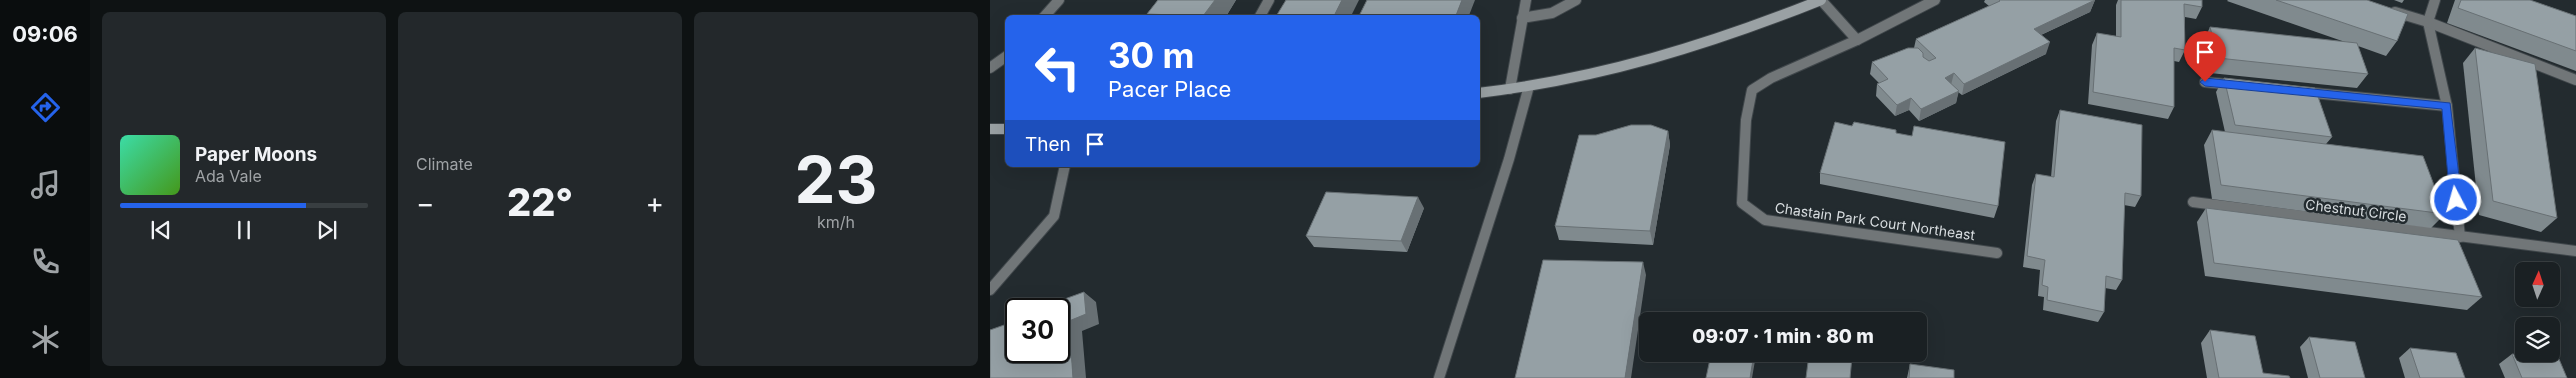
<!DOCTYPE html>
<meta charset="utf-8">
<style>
body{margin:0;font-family:Inter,sans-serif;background:#23282b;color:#f1f3f6;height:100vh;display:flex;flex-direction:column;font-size:19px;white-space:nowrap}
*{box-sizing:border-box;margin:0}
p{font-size:16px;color:#9fa3a6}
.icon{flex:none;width:28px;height:28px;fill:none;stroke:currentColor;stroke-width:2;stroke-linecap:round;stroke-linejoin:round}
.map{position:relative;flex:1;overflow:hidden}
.panel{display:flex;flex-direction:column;gap:12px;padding:12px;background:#0e1213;width:900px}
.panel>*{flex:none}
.banner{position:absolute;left:15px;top:15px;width:475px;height:152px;border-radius:8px;box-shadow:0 5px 20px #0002,0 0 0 1px #383e41;background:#2563eb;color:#fff;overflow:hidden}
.needle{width:32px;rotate:3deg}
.tools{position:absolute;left:1525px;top:262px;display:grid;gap:10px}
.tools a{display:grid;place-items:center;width:45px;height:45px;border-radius:8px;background:#1a2023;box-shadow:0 5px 20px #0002,0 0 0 1px #383e41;font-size:25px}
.speed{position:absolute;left:15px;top:298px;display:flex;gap:10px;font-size:25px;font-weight:700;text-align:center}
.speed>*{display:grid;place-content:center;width:65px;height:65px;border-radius:50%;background:#1a2023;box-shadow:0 5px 20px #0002,0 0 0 1px #383e41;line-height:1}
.speed .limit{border:2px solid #111;border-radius:8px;background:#fff;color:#111}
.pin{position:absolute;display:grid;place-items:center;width:42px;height:42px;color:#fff;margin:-51px -21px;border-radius:50% 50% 50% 0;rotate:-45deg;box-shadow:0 0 5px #0007}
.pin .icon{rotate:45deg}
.me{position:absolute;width:55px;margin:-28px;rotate:354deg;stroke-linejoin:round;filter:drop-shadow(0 0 4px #0008)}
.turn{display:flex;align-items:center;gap:18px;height:105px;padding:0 20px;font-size:22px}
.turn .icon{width:65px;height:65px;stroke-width:2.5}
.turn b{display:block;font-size:35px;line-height:42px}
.then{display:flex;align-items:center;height:48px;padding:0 20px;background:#0003;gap:10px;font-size:19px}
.big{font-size:38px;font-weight:800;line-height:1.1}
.panel .card{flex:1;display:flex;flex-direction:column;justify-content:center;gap:8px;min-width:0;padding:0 18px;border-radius:8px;background:#23282b}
.panel .dial{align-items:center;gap:0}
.dial b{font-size:65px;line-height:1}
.song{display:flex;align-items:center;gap:15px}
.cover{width:60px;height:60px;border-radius:8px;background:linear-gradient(135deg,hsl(160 70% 55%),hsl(100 70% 35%))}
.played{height:5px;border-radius:2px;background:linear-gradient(90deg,#2563eb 75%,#383e41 75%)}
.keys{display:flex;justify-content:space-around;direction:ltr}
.heat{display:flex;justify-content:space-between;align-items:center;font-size:28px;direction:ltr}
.panel .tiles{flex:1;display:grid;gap:12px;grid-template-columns:repeat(3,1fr)}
.trip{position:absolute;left:649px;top:312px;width:288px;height:50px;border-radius:8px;background:#1a2023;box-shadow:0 5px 20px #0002,0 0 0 1px #383e41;font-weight:800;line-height:50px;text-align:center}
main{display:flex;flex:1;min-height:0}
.menu{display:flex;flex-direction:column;width:90px;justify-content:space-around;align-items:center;background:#0a0d0e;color:#9fa3a6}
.menu .icon{width:35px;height:35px}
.menu .active{color:#2563eb}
.menu b{font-size:22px;color:#f1f3f6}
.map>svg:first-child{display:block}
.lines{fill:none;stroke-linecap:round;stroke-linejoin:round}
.lane-casing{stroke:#40474b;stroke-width:12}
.street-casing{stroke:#40474b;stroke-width:12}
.secondary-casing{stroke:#40474b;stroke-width:12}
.lane{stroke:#717678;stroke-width:10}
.street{stroke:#717678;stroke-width:10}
.secondary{stroke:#9aa1a4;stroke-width:10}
.wall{fill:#808a8e}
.shaded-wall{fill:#687074}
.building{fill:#95a0a5;stroke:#687074}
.route{fill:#2563eb;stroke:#184099}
.labels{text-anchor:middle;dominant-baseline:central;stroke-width:5;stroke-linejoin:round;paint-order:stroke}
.street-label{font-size:14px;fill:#d7dcdf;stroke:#232b2f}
</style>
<main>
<nav class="menu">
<b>09:06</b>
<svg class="icon active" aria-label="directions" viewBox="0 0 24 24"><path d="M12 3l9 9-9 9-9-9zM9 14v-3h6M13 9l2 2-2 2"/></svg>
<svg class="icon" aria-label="music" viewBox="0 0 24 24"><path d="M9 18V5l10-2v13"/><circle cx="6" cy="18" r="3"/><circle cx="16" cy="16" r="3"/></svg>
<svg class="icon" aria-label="phone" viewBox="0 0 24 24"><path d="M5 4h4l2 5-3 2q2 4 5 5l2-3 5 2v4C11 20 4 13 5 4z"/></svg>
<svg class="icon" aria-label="climate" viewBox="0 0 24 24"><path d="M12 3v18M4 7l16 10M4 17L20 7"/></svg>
</nav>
<section class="panel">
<div class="tiles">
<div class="card">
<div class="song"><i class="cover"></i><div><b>Paper Moons</b><p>Ada Vale</p></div></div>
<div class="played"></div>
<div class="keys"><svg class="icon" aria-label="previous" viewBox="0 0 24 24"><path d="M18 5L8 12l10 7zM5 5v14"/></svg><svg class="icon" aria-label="pause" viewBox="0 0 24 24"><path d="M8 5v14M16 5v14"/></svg><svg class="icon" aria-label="next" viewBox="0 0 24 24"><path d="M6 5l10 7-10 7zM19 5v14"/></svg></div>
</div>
<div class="card"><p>Climate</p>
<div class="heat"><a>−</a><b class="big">22°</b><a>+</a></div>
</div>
<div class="card dial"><b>23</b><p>km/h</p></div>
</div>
</section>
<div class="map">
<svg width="1586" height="378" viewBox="0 0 1586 378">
<rect width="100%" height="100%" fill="#232b2f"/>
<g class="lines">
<defs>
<g id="lane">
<path d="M 53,18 L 69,0"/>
<path d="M 269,18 L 279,0"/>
<path d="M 532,18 L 562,13 L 586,0"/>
<path d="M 0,68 L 18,55"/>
<path d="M 520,89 L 536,0"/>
<path d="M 0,290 L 64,216 L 75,165"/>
<path d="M 449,378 L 519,159 L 539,86"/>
</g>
<g id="street">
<path d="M 831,0 L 867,40"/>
<path d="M 945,0 L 867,40 L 781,78 L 762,90 L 756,120 L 752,203 L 775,220 L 1007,253"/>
<path d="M 1445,0 L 1438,22 L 1457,106 L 1470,237"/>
<path d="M 1405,12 L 1438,22 L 1586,80"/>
<path d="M 1215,82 L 1244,85"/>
<path d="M 1313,92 L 1457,106"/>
<path d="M 1203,202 L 1586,251"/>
</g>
<g id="secondary">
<path d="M 488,93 C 608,79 719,45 831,0"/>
<path d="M 0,129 L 18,129"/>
</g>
</defs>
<use href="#lane" class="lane-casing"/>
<use href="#street" class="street-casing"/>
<use href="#secondary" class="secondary-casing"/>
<use href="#lane" class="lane"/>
<use href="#street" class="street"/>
<use href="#secondary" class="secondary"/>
</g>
<g class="wall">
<path d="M 168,0 L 246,0 L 235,18 L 159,18 L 157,14 Z"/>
<path d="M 995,0 L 1105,0 L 1100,12 L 1051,35 L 1056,54 L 972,95 L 968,92 L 966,103 L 929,121 L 919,110 L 905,116 L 886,96 L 887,84 L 889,83 L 880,74 L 882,62 L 924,48 L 926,39 L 999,6 L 994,2 Z"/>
<path d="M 1128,0 L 1212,0 L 1212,7 L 1206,19 L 1195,17 L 1195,50 L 1189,62 L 1184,61 L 1184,107 L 1178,119 L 1098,104 L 1102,45 L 1107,33 L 1126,37 L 1126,5 Z"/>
<path d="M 1238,0 L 1377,0 L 1407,41 L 1396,56 L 1368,46 L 1378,74 L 1367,88 L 1220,73 L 1213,42 L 1220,27 L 1355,42 L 1237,1 Z"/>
<path d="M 1404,0 L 1414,0 L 1412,3 Z"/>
<path d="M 1465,0 L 1540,0 L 1586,16 L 1586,71 L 1457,23 Z"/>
<path d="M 1485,48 L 1567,218 L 1551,232 L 1489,215 L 1473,63 Z"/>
<path d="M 1234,78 L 1342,137 L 1336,144 L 1455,214 L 1441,228 L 1222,199 L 1214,145 L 1222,130 L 1235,132 L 1226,92 Z"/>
<path d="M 1070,110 L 1151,196 L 1145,207 L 1134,205 L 1132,280 L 1126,290 L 1115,288 L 1114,312 L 1108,322 L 1053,310 L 1054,297 L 1048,296 L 1050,270 L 1033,267 L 1042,185 L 1046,174 L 1061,177 L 1066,121 Z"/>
<path d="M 678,131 L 680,145 L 663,245 L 569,240 L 565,226 L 606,135 Z"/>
<path d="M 906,133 L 1008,206 L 1004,218 L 830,184 L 830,173 Z"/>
<path d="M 434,208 L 417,252 L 324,247 L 316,236 Z"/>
<path d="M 1216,208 L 1492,297 L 1477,310 L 1215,276 L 1207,222 Z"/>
<path d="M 1220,330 L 1273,373 L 1300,378 L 1217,378 L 1211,343 Z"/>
<path d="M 1319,337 L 1375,378 L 1318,378 L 1310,347 Z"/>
<path d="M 1420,348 L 1475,378 L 1415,378 L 1409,358 Z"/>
<path d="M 1522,354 L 1577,378 L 1515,378 L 1509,364 Z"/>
<path d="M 920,364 L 964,378 L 917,378 Z"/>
</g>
<g class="shaded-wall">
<path d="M 225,0 L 246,0 L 235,18 L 214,18 L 213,16 Z"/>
<path d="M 352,0 L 369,0 L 360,18 L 343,18 Z"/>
<path d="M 472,0 L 485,0 L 478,18 L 465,18 Z"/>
<path d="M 1105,0 L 1100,12 L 1040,40 L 1044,29 Z"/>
<path d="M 1060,42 L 1056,54 L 972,95 L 974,84 Z"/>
<path d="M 964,73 L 961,85 L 955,78 Z"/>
<path d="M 969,91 L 966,103 L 929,121 L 931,109 Z"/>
<path d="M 921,98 L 919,110 L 905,116 L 907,105 Z"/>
<path d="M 678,131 L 680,145 L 663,245 L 660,231 Z"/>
<path d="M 428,197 L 434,208 L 417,252 L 411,241 Z"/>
<path d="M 653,262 L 656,275 L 641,378 L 635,378 Z"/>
<path d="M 94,292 L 106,302 L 109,324 L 92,331 L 96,378 L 83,378 L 79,321 Z"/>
<path d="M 764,354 L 766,354 L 766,355 L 762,378 L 760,378 Z"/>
</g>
<g class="building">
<path d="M 168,0 L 225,0 L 213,16 L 157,14 Z"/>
<path d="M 296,0 L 352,0 L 343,18 L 285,18 Z"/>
<path d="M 377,0 L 472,0 L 465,18 L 368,18 Z"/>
<path d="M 1009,0 L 1105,0 L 1044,29 L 1060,42 L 974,84 L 964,73 L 955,78 L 969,91 L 931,109 L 921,98 L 907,105 L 887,84 L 898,79 L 882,62 L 918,48 L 928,48 L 933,53 L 933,57 L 939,61 L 946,58 L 926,39 L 1010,1 Z"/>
<path d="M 1131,0 L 1212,0 L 1212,7 L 1194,4 L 1195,50 L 1184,48 L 1184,107 L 1103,92 L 1107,33 L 1131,37 Z"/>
<path d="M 1286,0 L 1377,0 L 1418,14 L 1407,41 Z"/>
<path d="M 1471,0 L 1540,0 L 1586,16 L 1586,51 L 1468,8 Z"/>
<path d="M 1220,27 L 1367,43 L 1378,74 L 1228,58 Z"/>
<path d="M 1485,48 L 1545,64 L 1567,218 L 1503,201 Z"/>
<path d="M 1234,78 L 1325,88 L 1342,137 L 1245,125 Z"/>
<path d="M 1070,110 L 1152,125 L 1151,196 L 1135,193 L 1132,280 L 1116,276 L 1114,312 L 1057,300 L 1058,287 L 1052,285 L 1055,260 L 1037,256 L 1046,174 L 1064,177 Z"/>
<path d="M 845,122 L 862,126 L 864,122 L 906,130 L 906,133 L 922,136 L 924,126 L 1015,142 L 1008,206 L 830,173 Z"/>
<path d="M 641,125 L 661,125 L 678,131 L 660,231 L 565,226 L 589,135 L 606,135 Z"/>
<path d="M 1222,130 L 1433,156 L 1455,214 L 1231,185 Z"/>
<path d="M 336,192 L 428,197 L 411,241 L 316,236 Z"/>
<path d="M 1216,208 L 1468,240 L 1492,297 L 1224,263 Z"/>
<path d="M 553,260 L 653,262 L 635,378 L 525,378 Z"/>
<path d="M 94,292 L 96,314 L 79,321 L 83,378 L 0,378 L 0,330 L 17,324 L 17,320 L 26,316 L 26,351 L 69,351 L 69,309 L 47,309 Z"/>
<path d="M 1220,330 L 1265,336 L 1273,373 L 1299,376 L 1300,378 L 1229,378 Z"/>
<path d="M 1319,337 L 1365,342 L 1375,378 L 1330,378 Z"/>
<path d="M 1420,348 L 1466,353 L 1475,378 L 1430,378 Z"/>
<path d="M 721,354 L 764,354 L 760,378 L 716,378 Z"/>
<path d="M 819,354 L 837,354 L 862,357 L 860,378 L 816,378 Z"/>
<path d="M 1522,354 L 1569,359 L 1577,378 L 1532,378 Z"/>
<path d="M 920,364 L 964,370 L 964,378 L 919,378 Z"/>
</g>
<path class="route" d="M 1215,78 L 1460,103 L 1472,200 L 1466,204 L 1460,200 L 1452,109 L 1215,86 L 1210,82 Z"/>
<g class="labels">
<g class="street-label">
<text transform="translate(1366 210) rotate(7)">Chestnut Circle</text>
<text transform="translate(885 221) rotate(8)">Chastain Park Court Northeast</text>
</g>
</g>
</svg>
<div class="tools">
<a><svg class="needle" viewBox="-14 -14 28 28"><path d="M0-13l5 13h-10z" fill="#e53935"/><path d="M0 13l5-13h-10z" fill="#9fa3a6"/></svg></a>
<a><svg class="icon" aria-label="layers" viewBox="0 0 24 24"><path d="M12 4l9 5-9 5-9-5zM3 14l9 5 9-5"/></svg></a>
</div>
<div class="speed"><div class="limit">30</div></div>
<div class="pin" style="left:1215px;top:82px;background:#d93025"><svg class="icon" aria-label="arrive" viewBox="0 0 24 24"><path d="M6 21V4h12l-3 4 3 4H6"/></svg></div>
<svg class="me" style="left:1466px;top:200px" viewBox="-20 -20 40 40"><circle r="17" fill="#2563eb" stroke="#fff" stroke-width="3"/><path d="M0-11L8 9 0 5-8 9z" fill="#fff"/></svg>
<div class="trip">09:07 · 1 min · 80 m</div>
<div class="banner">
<div class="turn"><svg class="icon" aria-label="left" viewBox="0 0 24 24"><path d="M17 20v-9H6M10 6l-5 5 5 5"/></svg><div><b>30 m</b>Pacer Place</div></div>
<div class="then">Then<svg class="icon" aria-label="arrive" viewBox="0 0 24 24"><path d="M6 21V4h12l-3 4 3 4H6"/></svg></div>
</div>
</div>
</main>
